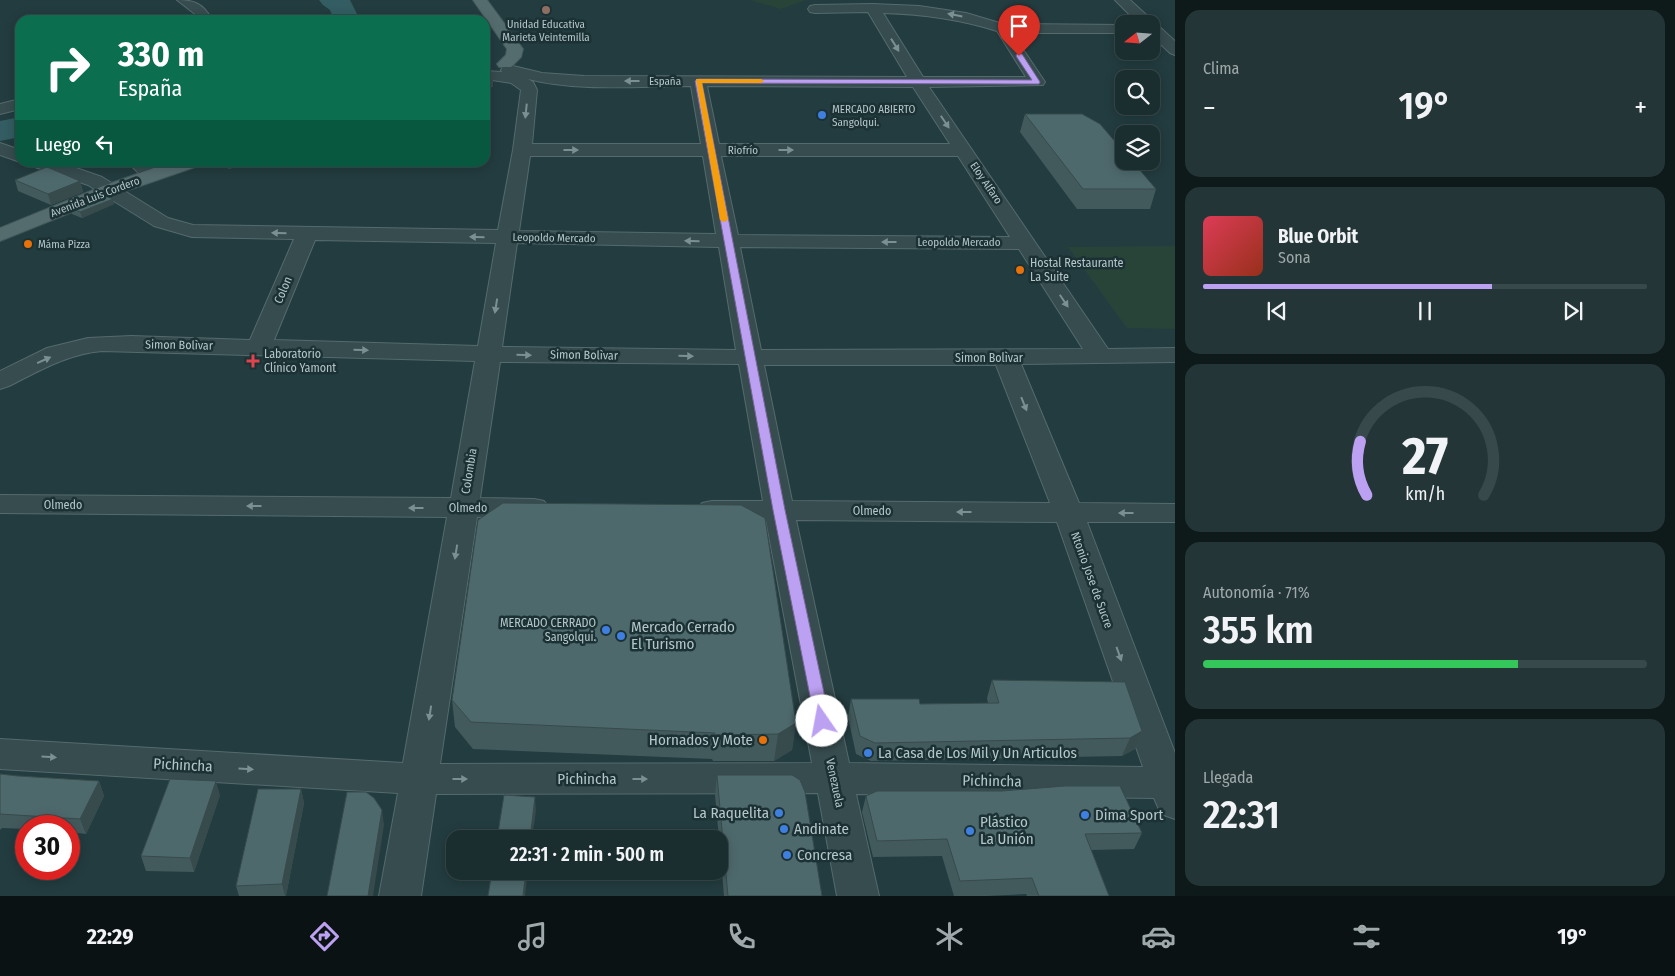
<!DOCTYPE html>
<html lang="es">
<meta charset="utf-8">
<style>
body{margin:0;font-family:"Fira Sans Condensed",sans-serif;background:#233537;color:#f1f3f6;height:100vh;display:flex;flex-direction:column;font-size:19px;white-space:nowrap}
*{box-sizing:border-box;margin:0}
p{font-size:16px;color:#9fa8aa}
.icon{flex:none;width:28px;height:28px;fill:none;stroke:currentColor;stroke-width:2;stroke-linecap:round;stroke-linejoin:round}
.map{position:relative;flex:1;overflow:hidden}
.sheet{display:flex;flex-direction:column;gap:10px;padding:10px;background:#0e191a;width:500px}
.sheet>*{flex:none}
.top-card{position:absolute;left:15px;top:15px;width:475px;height:152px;border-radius:15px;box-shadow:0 2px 12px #0003,0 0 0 1px #38494b;background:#0b6e4f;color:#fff;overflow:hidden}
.needle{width:32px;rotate:253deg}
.buttons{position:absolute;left:1115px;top:15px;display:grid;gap:10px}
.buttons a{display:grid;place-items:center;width:45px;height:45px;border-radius:10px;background:#1a2d2f;box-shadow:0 2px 12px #0003,0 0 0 1px #38494b;font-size:25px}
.speed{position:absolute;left:15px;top:815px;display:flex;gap:10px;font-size:25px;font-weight:700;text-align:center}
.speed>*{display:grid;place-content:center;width:65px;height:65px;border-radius:50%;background:#1a2d2f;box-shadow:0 2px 12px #0003,0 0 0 1px #38494b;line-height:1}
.speed .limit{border:8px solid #d22;background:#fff;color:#111}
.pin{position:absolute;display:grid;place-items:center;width:42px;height:42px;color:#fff;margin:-51px -21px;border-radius:50% 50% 50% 0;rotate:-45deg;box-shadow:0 0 5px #0007}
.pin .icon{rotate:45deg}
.me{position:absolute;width:55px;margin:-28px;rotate:348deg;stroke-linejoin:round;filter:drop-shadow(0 0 4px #0008)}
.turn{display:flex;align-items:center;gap:18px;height:105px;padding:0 20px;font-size:22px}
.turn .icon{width:65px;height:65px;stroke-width:2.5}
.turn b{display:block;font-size:35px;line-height:42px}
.then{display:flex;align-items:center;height:48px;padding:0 20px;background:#0003;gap:10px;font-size:19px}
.big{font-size:38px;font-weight:600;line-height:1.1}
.sheet .tile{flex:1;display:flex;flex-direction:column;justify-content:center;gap:8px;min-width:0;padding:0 18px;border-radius:15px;background:#233537}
.sheet .dial{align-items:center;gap:0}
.dial svg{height:130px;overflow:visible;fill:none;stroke:#38494b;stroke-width:7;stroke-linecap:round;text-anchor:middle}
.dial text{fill:#f1f3f6;stroke:none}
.song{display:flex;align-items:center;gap:15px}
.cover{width:60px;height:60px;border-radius:8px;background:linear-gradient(135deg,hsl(350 70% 55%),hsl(10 70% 35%))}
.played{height:5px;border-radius:2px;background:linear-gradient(90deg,#bca0f2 65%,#38494b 65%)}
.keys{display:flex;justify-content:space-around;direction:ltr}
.heat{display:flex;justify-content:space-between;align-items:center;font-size:28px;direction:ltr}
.charge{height:8px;border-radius:4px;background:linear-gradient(90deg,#34c759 71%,#38494b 0)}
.trip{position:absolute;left:446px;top:830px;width:282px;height:50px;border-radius:15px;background:#1a2d2f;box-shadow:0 2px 12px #0003,0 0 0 1px #38494b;font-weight:600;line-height:50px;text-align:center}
.tab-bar{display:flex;height:80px;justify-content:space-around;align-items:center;background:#0a1213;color:#9fa8aa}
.tab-bar .icon{width:35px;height:35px}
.tab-bar .on{color:#bca0f2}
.tab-bar b{font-size:22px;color:#f1f3f6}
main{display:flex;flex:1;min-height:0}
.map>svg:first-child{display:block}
.green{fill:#284438}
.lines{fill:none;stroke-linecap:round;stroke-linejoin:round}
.river{fill:#335d62;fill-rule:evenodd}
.minor-casing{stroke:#556a6d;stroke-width:2}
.major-casing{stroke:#43585b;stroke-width:2}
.minor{fill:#374c4f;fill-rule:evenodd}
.major{fill:#556c6f;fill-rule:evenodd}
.wall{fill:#435a5d}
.shaded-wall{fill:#374a4c}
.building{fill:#4e696c;stroke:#374a4c}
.oneway{fill:#7b9093}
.route{fill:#bca0f2;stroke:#7a689d}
.slow{fill:#f59e0b}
.education-dot{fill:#8d6e63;stroke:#1c3134;stroke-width:2}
.shop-dot{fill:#3f7fe0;stroke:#1c3134;stroke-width:2}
.food-dot{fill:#e8710a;stroke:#1c3134;stroke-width:2}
.health-dot{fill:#e0444e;stroke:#1c3134;stroke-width:2}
.labels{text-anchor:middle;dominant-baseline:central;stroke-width:5;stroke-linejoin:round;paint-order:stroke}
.far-poi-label{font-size:11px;fill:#b3c7ca;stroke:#1c3134;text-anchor:start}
.far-street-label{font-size:11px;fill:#b3c7ca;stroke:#1c3134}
.poi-label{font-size:12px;fill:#b3c7ca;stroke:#1c3134;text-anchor:start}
.street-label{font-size:12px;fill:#b3c7ca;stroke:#1c3134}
.near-poi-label{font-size:15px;fill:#b3c7ca;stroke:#1c3134;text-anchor:start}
.near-street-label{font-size:15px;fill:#b3c7ca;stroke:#1c3134}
</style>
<main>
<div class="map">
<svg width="1175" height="896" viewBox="0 0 1175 896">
<rect width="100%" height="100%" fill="#233c3f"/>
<g class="green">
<path d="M 750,0 L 806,0 L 781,9 Z"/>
<path d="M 1175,246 L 1175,329 L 1127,328 L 1068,247 Z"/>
</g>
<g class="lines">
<g class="river">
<path d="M 319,0 L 350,0 L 360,20 L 334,20 L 330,10 L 323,5 Z"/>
<path d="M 20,117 L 20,137 L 0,141 L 0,121 Z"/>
</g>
<defs>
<g id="minor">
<path d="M 177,0 C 194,0 204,4 212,20 L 198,20 L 195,14 Z"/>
<path d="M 1115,0 L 1130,0 L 1175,41 L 1175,55 L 1170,53 L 1151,35 L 1151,24 L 1139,24 Z"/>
<path d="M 873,4 L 919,6 L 966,13 L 1003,24 L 1124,25 L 1124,33 L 1012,33 L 1045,82 L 1043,85 L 929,87 L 1108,349 L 1175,348 L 1175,362 L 1021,364 L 1079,503 L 1175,504 L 1175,522 L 1087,522 L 1175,753 L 1175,819 L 1161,814 L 1154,798 L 856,794 L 879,896 L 837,896 L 818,793 L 436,794 L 421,896 L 379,896 L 398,793 L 0,769 L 0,739 L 403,763 L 447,517 L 0,513 L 0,495 L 451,498 L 475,361 L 102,351 C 67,354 39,371 9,386 L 0,389 L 0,371 L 47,348 L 88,338 L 131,336 L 250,340 L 294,239 L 192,237 L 154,226 L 88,185 L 32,166 L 30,162 L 59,162 L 102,177 L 168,218 L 193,225 L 498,230 L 513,150 L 521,90 L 511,83 L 485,79 L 485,71 L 502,72 L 501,70 L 503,67 L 509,65 L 542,73 L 584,76 L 907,77 L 868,12 L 815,13 L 810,12 L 808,9 L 810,6 L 815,5 ZM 883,13 C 922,14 959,19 997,31 L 1026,77 L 923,77 ZM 528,79 C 578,92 639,86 691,86 L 701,144 L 532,144 L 537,90 L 533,82 ZM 707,86 L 913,87 L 950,144 L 719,144 ZM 530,156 L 703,156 L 716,234 L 519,231 ZM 721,156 L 958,156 L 1010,237 L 738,235 ZM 315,240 L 496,243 L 478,346 L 274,340 ZM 517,243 L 719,247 L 736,350 L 502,347 ZM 740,247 L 1019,249 L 1083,349 L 761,350 ZM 500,362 L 739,364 L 763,501 L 712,501 L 702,503 L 697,510 L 702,517 L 712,519 L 766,520 L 812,763 L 440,764 L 477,517 L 534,517 L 544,515 L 549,508 L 544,501 L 534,499 L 480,498 ZM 764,365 L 996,365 L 1050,503 L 792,501 ZM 796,520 L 1057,522 L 1143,767 L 849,763 Z"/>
<path d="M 20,99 L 20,109 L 0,114 L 0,104 Z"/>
<path d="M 0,143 L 20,150 L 20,162 L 0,155 Z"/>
<path d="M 129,162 L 150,162 L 163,174 L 160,178 C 147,181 136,173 129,162 Z"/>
</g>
<g id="major">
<path d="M 473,0 L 487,0 L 523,49 L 521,57 L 511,67 L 499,67 L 497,64 L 506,55 L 507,49 Z"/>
<path d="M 171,162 L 200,162 L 198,166 L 117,194 L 0,241 L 0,228 L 103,186 Z"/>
</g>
</defs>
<use href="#minor" class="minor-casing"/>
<use href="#major" class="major-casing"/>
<use href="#minor" class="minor"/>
<use href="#major" class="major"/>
</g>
<g class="wall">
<path d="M 1025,114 L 1156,189 L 1150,209 L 1077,209 L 1020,132 Z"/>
<path d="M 218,162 L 252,162 L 229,169 Z"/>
<path d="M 15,180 L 80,181 L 83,192 L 51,205 L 18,191 Z"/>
<path d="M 113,199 L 114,204 L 82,218 L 72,214 L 71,208 Z"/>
<path d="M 992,680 L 1142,731 L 1135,749 L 1122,756 L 871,761 L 856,754 L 848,717 L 851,699 L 920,704 L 988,703 L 987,698 Z"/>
<path d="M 452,700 L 796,723 L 792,750 L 774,761 L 713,761 L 712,759 L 473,749 L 455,727 Z"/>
<path d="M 0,774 L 18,776 L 99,781 L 104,796 L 86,834 L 69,832 L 69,826 L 26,826 L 26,829 L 2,828 L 0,830 Z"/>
<path d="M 717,775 L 822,896 L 724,896 L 720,849 L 720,839 L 719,839 L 715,795 Z"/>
<path d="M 301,789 L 304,803 L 286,896 L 239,896 L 236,886 Z"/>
<path d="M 220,795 L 194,872 L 146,871 L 141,856 Z"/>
<path d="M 866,796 L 1142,833 L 1134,849 L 1091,850 L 1109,896 L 1027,896 L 1026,894 L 986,896 L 954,896 L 942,856 L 873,857 L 862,812 Z"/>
</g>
<g class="shaded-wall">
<path d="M 493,77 L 493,87 L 485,89 L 485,79 Z"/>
<path d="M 228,162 L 252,162 L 229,169 Z"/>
<path d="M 80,181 L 83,192 L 51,205 L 48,194 Z"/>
<path d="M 113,199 L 114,204 L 82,218 L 80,212 Z"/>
<path d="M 796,723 L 792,750 L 774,761 L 778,734 Z"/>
<path d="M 1142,731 L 1135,749 L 1122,756 L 1130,738 Z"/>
<path d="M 99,781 L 104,796 L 86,834 L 80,819 Z"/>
<path d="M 216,781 L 220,795 L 194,872 L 190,858 Z"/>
<path d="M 301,789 L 304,803 L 286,896 L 285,896 L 282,884 Z"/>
<path d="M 535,797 L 536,811 L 532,839 L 530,839 Z"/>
<path d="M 382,810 L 384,825 L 373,896 L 368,896 Z"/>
<path d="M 526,871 L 528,871 L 525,896 L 523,896 Z"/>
</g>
<g class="building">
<path d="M 463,17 L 465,20 L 438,20 Z"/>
<path d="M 485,74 L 493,77 L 485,79 Z"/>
<path d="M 1025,114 L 1082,114 L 1100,124 L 1124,152 L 1124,161 L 1132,161 L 1156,189 L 1083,189 Z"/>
<path d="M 47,167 L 80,181 L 48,194 L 15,180 Z"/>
<path d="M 104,195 L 113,199 L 80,212 L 71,208 Z"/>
<path d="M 503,503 L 741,505 L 765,518 L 796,723 L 778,734 L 715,735 L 715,733 L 471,722 L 452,700 L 478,520 Z"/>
<path d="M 992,680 L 1125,682 L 1142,731 L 1130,738 L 875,743 L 860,736 L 851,699 L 919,699 L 920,704 L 999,703 Z"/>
<path d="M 0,774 L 18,776 L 99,781 L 80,819 L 0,814 Z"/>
<path d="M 717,775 L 792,775 L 800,780 L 805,792 L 822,896 L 728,896 Z"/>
<path d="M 170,779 L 216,781 L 190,858 L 141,856 Z"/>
<path d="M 1065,786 L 1120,786 L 1142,833 L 1085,834 L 1109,896 L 1039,896 L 1032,878 L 960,881 L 947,839 L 877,841 L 866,796 L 877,791 L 1002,791 Z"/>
<path d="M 258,789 L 301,789 L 282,884 L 236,886 Z"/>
<path d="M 347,792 L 366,792 L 374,798 L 382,810 L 368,896 L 327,896 Z"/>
<path d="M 504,795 L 535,797 L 530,839 L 497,839 Z"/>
<path d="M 492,871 L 526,871 L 523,896 L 488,896 Z"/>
</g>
<defs><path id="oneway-solid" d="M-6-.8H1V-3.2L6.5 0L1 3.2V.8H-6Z" transform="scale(1.25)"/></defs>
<g class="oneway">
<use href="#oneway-solid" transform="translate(955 15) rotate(-169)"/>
<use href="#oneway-solid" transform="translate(895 45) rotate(58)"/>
<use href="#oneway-solid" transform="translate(632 81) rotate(180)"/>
<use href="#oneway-solid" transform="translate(526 111) rotate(96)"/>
<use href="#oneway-solid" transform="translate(945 122) rotate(56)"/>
<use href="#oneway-solid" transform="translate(571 150)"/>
<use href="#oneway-solid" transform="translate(786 150)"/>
<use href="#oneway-solid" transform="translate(279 233) rotate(-178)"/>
<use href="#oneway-solid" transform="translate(477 237) rotate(-179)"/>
<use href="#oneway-solid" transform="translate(692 241) rotate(-179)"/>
<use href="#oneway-solid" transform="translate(889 242) rotate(-180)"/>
<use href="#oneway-solid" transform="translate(1064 301) rotate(56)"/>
<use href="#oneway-solid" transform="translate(496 306) rotate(99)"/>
<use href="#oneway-solid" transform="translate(361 350) rotate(2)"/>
<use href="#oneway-solid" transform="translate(524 355) rotate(1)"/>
<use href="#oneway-solid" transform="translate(686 356) rotate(1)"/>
<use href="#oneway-solid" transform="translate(44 360) rotate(-24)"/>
<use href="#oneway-solid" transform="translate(1024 404) rotate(68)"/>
<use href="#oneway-solid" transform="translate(254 506) rotate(-180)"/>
<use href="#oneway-solid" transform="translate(416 508) rotate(-180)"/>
<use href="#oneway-solid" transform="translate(964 512) rotate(-180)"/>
<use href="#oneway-solid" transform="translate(1126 513) rotate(-180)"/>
<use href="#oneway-solid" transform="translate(456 552) rotate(99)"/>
<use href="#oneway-solid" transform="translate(1119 654) rotate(70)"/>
<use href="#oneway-solid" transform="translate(430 713) rotate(99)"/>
<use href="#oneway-solid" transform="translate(49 757) rotate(3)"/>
<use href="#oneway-solid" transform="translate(246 769) rotate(3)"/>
<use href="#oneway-solid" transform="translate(460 779)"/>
<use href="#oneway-solid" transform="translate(640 779)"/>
</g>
<path class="route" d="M 1017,54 L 1022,54 L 1040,82 L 1039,84 L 702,83 L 785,510 L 830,721 L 827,725 L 822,727 L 817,725 L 815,721 L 773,510 L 695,81 L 698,79 L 1032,80 L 1016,56 Z"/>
<path class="slow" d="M 696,79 L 761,79 L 764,81 L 761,83 L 702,83 L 728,220 L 724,222 L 720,220 Z"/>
<circle class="education-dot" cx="546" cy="10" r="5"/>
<g class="shop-dot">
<circle cx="822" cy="115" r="5"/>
<circle cx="606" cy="630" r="5"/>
<circle cx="621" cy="636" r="5"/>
<circle cx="868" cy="753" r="5"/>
<circle cx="779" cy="813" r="5"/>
<circle cx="1085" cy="815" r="5"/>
<circle cx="784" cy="829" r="5"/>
<circle cx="970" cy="831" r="5"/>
<circle cx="787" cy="855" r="5"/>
</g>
<g class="food-dot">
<circle cx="28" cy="244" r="5"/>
<circle cx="1020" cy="270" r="5"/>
<circle cx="763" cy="740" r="5"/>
</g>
<path class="health-dot" d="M250.5 353.5h5v5h5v5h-5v5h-5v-5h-5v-5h5z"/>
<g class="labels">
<g class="far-poi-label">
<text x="546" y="24" text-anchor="middle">Unidad Educativa<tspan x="546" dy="13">Marieta Veintemilla</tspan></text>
<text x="832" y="109">MERCADO ABIERTO<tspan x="832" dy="13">Sangolqui.</tspan></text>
<text x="38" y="244">Máma Pizza</text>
</g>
<g class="far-street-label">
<text x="665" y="81">España</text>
<text x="743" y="150">Riofrío</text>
<text transform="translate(986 183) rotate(56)">Eloy Alfaro</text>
<text transform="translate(95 197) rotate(-21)">Avenida Luis Cordero</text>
<text transform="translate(554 238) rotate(1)">Leopoldo Mercado</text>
<text x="959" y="242">Leopoldo Mercado</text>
</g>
<g class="poi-label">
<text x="1030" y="263">Hostal Restaurante<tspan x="1030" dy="14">La Suite</tspan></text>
<text x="264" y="354">Laboratorio<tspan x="264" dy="14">Clínico Yamont</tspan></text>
<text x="596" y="623" text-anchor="end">MERCADO CERRADO<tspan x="596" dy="14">Sangolqui.</tspan></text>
</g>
<g class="street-label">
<text transform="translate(283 290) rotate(-67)">Colon</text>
<text transform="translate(179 345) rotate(1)">Simon Bolìvar</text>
<text transform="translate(584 355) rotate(1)">Simon Bolìvar</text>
<text x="989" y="358">Simon Bolìvar</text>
<text transform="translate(469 471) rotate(-81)">Colombia</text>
<text x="63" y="505">Olmedo</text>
<text x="468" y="508">Olmedo</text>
<text x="872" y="511">Olmedo</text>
<text transform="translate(1092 580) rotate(70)">Ntonio Jose de Sucre</text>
<text transform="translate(835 783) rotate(78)">Venezuela</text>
</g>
<g class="near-poi-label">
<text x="631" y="627">Mercado Cerrado<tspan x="631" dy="17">El Turismo</tspan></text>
<text x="753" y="740" text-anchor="end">Hornados y Mote</text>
<text x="878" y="753">La Casa de Los Mil y Un Articulos</text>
<text x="769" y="813" text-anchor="end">La Raquelita</text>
<text x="1095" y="815">Dima Sport</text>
<text x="980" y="822">Plástico<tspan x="980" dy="17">La Unión</tspan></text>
<text x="794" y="829">Andinate</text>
<text x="797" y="855">Concresa</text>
</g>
<g class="near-street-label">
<text transform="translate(183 765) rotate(3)">Pichincha</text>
<text x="587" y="779">Pichincha</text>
<text transform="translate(992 781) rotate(1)">Pichincha</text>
</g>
</g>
</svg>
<div class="buttons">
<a><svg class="needle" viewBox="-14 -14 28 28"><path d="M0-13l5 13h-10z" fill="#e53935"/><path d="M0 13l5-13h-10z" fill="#9fa8aa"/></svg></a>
<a><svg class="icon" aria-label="search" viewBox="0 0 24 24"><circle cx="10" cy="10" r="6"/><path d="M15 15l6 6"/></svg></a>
<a><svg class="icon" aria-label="layers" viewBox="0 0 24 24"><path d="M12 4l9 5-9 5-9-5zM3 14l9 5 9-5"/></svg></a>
</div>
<div class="speed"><div class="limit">30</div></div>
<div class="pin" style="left:1019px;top:56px;background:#d93025"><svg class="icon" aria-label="arrive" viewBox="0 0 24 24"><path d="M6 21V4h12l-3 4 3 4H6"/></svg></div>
<svg class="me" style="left:822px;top:721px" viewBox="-20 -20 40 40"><circle r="19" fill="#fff"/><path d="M0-13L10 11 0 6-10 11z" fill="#bca0f2"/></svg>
<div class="trip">22:31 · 2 min · 500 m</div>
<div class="top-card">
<div class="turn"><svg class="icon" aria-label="right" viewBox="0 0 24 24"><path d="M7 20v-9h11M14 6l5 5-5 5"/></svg><div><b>330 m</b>España</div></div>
<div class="then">Luego<svg class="icon" aria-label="left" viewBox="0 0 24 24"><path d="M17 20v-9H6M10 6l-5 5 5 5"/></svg></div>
</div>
</div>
<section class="sheet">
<div class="tile"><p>Clima</p>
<div class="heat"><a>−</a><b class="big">19°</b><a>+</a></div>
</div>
<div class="tile">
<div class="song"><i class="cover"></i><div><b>Blue Orbit</b><p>Sona</p></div></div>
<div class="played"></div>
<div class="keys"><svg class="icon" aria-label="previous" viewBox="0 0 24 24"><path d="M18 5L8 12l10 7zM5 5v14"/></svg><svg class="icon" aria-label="pause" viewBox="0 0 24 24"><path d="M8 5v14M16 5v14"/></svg><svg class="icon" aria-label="next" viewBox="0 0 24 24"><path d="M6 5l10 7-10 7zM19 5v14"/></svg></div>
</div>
<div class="tile dial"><svg viewBox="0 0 100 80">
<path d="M14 69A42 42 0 1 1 86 69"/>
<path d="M14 69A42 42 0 0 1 10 36" stroke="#bca0f2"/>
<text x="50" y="56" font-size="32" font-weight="700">27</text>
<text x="50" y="72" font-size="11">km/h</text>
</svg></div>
<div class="tile"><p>Autonomía · 71%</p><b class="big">355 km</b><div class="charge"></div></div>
<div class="tile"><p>Llegada</p><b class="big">22:31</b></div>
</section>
</main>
<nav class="tab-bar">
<b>22:29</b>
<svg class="icon on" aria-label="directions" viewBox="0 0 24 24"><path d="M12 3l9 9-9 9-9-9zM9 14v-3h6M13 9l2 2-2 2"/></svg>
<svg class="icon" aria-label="music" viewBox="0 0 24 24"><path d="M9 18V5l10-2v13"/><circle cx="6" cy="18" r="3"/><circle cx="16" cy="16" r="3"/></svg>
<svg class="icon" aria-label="phone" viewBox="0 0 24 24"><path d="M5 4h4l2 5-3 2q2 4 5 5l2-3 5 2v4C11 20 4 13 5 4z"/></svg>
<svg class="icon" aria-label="climate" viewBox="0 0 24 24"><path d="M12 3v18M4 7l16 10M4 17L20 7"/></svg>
<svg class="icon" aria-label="car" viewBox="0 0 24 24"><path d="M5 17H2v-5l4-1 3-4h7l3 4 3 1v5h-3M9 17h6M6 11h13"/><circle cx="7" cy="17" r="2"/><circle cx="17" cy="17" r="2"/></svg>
<svg class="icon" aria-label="filters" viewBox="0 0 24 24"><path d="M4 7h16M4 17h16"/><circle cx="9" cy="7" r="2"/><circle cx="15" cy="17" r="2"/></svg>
<b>19°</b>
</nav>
